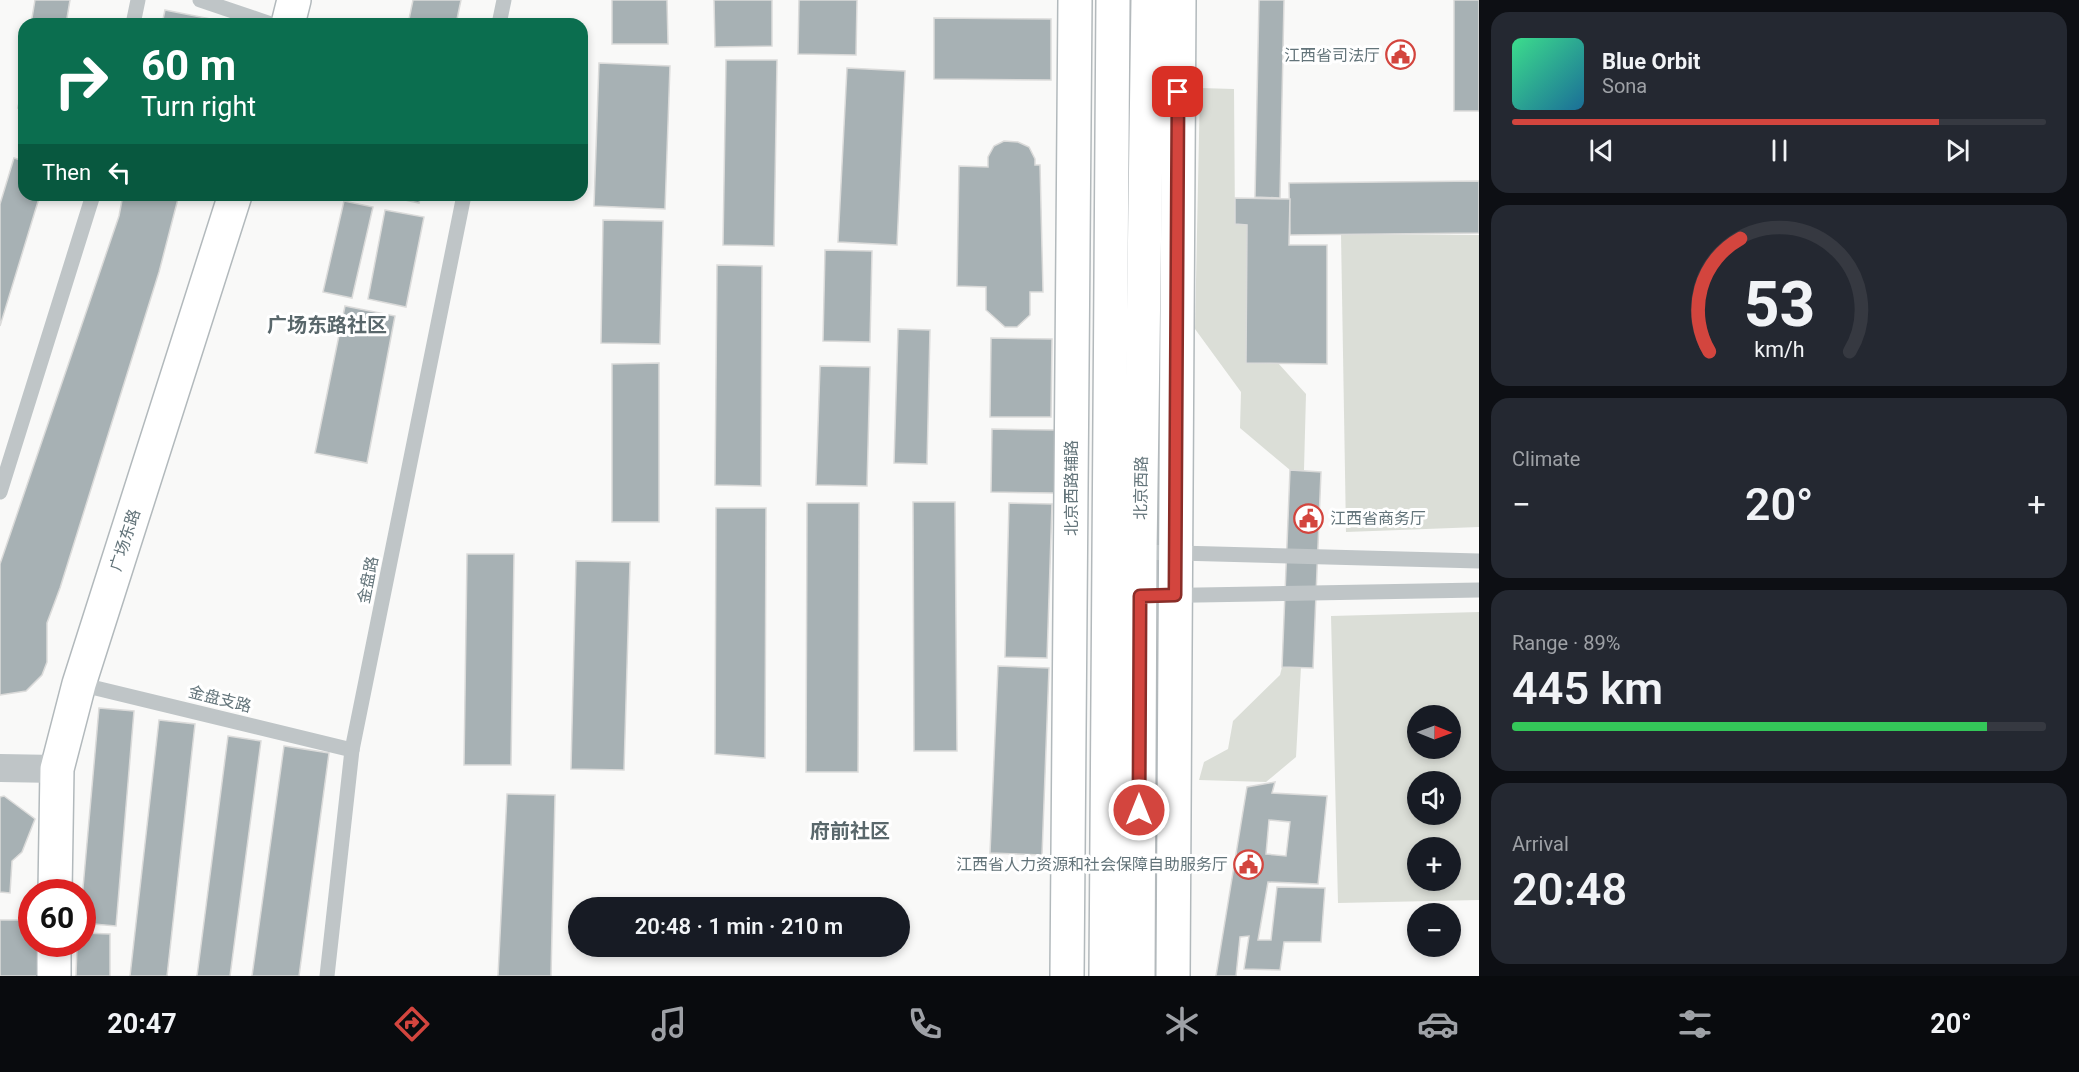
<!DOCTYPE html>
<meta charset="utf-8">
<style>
body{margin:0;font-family:Roboto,"Noto Sans SC",sans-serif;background:#242831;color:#f1f3f6;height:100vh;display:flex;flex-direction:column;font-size:22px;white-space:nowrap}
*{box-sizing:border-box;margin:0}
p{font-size:20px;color:#9ea1a6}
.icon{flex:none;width:33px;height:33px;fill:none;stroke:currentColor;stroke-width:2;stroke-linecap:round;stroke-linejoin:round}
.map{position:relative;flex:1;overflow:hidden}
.panel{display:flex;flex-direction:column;gap:12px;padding:12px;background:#0d0f14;width:600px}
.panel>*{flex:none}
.guide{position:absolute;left:18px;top:18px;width:570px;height:183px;border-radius:18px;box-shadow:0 3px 9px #0003;background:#0b6e4f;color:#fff;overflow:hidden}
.needle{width:39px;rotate:91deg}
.fabs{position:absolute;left:1407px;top:705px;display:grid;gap:12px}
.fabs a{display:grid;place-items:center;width:54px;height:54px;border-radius:50%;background:#171b24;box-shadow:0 3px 9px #0003;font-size:30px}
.speed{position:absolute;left:18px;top:879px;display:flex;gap:12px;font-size:30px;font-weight:700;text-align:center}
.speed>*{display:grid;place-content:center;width:78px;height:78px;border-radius:50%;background:#171b24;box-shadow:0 3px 9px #0003;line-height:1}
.speed .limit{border:9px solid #d22;background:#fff;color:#111}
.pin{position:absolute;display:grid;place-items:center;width:51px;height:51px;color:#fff;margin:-26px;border-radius:12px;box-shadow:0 3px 9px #0006}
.me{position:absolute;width:66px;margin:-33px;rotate:0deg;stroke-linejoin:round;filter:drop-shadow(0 0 4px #0008)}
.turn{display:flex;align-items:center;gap:21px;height:126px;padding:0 24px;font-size:27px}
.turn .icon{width:78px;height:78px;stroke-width:2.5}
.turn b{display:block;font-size:42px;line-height:51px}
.then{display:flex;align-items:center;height:57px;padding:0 24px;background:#0003;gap:12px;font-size:22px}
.big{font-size:45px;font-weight:600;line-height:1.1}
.panel .card{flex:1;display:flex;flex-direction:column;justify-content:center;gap:9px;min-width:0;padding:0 21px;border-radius:18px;background:#242831}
.panel .dial{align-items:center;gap:0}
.dial svg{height:156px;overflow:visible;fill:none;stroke:#363941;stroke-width:7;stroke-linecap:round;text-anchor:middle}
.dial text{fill:#f1f3f6;stroke:none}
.song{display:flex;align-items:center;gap:18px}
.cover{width:72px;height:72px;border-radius:9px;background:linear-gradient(135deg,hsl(150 70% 55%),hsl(200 70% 35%))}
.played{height:6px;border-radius:3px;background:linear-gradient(90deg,#d3453e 80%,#363941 80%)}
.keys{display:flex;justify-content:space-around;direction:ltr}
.heat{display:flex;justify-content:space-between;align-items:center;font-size:33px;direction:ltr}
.charge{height:9px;border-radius:4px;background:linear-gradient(90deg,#34c759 89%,#363941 0)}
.trip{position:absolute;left:568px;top:897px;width:342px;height:60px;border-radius:30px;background:#171b24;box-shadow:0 3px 9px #0003;font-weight:600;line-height:60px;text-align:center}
.menu{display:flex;height:96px;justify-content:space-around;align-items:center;background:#090b0e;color:#9ea1a6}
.menu .icon{width:42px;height:42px}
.menu .on{color:#d3453e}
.menu b{font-size:27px;color:#f1f3f6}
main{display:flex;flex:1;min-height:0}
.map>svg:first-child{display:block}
.green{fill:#dbded7;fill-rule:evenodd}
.building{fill:#a7b1b4;stroke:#dbdbda;stroke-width:1.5;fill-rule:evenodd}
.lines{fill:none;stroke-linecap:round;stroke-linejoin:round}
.secondary-casing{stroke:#b2b9bc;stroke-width:36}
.primary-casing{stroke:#b3b9bc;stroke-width:36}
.lane{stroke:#bfc5c7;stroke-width:15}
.street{stroke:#bfc5c7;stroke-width:28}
.secondary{stroke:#fff;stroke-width:33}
.primary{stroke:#fff;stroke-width:33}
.route-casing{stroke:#892d28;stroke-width:15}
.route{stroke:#d3453e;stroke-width:10}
.labels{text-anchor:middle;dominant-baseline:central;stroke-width:6;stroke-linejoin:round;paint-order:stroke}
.poi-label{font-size:16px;fill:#63747a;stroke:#fff;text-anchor:end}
.street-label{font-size:16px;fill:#63747a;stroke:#fff}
.quarter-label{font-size:20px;font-weight:bold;fill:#59676b;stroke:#fff}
</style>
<main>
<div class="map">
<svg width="1479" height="976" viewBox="0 0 1479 976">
<rect width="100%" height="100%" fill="#f9f9f8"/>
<g class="green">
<path d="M 1200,88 L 1234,89 L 1235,224 L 1247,225 L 1246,362 L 1278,363 L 1306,394 L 1304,470 L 1290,470 L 1240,428 L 1241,392 L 1195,329 Z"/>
<path d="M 1341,234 L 1479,235 L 1479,527 L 1346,532 Z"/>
<path d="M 1479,612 L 1479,900 L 1338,903 L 1331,616 ZM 1418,716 L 1450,716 L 1450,748 L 1418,748 ZM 1418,782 L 1450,782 L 1450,814 L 1418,814 ZM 1418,848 L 1450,848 L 1450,880 L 1418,880 Z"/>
<path d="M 1282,667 L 1301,667 L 1296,757 L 1266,782 L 1199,780 L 1204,762 L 1228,749 L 1233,721 L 1280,675 Z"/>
</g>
<g class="building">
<path d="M 35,0 L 70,0 L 66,24 L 31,24 Z"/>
<path d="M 413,0 L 461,0 L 456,24 L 408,24 Z"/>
<path d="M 612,0 L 667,0 L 668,44 L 612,44 Z"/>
<path d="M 714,0 L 772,0 L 772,46 L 715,47 Z"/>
<path d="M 799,0 L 857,0 L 856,55 L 798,54 Z"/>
<path d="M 1259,0 L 1284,0 L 1280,198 L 1255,197 Z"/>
<rect x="1454" y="0" width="25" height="111"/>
<path d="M 165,10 L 226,22 L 225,24 L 162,24 Z"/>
<path d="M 934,18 L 1051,19 L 1051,80 L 934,79 Z"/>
<path d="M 726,60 L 777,60 L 774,246 L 723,245 Z"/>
<path d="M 599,63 L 670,66 L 665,209 L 594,206 Z"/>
<path d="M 847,68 L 905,71 L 897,245 L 838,242 Z"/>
<path d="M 24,72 L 24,108 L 18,108 Z"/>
<path d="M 1004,141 L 1018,142 L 1029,147 L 1035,159 L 1035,165 L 1040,165 L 1043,292 L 1030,292 L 1030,315 L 1017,327 L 1005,327 L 986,310 L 986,287 L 957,286 L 959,166 L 988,167 L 988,157 L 994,146 Z"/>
<path d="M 14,158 L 24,161 L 24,195 L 40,195 L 0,326 L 0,204 Z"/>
<path d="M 1479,181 L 1479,233 L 1290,235 L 1289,183 Z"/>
<path d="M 123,195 L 179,195 L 159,272 L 60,588 L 47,623 L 47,662 L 42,675 L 26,691 L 0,695 L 0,564 L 119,216 Z"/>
<path d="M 382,195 L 421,195 L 419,203 Z"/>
<path d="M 1235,198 L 1290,199 L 1289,245 L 1327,245 L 1327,364 L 1246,363 L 1247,225 L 1235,224 Z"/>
<path d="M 344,201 L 373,207 L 352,298 L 323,292 Z"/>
<path d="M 385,210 L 424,217 L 406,307 L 368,299 Z"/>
<path d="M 603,220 L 663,221 L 660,344 L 601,343 Z"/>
<path d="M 825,250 L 872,251 L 870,342 L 823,341 Z"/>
<path d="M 717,265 L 762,266 L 761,486 L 715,485 Z"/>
<path d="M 345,306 L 395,316 L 367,463 L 315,453 Z"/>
<path d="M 898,329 L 930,330 L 927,464 L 894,463 Z"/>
<path d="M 991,338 L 1052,339 L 1051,417 L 990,417 Z"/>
<path d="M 659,363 L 659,522 L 612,522 L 612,364 Z"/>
<path d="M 820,366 L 870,367 L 867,486 L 816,485 Z"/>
<path d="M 992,429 L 1055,430 L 1055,493 L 991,492 Z"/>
<path d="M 1290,470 L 1321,472 L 1313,668 L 1282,667 Z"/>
<path d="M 913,502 L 955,502 L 957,751 L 914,751 Z"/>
<path d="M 807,503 L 859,503 L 858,772 L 806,772 Z"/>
<path d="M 1009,503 L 1052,504 L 1047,658 L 1005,657 Z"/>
<path d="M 716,508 L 766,508 L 765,758 L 715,754 Z"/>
<path d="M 467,554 L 514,554 L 511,765 L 464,765 Z"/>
<path d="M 576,561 L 630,562 L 624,770 L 571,769 Z"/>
<path d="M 998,666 L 1049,668 L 1042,855 L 990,853 Z"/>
<path d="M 99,708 L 134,711 L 116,926 L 82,923 L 82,899 Z"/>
<path d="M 159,720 L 195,724 L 167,976 L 130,976 Z"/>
<path d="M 228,736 L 261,741 L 230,976 L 197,976 Z"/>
<path d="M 284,746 L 329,753 L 299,976 L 252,976 Z"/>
<path d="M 1275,782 L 1272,793 L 1327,796 L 1318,884 L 1268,882 L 1258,940 L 1271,940 L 1277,887 L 1325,888 L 1321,942 L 1284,942 L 1280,970 L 1244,969 L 1249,936 L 1240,937 L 1236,976 L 1216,976 L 1247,787 ZM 1269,820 L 1290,822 L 1286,856 L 1266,854 Z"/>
<path d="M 507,794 L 555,795 L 551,976 L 498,976 Z"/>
<path d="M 4,796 L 35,819 L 22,852 L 12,861 L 10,893 L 0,892 L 0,797 Z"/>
<path d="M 0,920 L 32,920 L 32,944 L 41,944 L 41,976 L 0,976 Z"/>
<path d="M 82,933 L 110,934 L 110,976 L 76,976 L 77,944 L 82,944 Z"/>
</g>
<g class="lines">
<defs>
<g id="secondary">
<path d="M 288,24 L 294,0"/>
<path d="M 55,892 L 57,769 L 79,684 L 235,195"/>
<path d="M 54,976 L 54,944"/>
<path d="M 1067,976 L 1075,0"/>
<path d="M 1173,976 L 1179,0"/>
</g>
<g id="primary">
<path d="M 1106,976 L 1113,0"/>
<path d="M 1138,976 L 1140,552 L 1148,0"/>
</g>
</defs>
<use href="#secondary" class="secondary-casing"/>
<use href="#primary" class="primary-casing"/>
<g class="lane">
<path d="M 200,0 L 271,24"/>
<path d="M 133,24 L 138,0"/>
<path d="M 499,24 L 504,0"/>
<path d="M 0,492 L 93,195"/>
<path d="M 1140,552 L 1479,561"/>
<path d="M 1140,596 L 1479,590"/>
<path d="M 79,684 L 352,750"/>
<path d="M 327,976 L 352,750 L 464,195"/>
</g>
<path class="street" d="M 0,768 L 57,769"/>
<use href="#secondary" class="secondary"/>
<use href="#primary" class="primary"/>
</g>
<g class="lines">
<defs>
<path id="route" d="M 1139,810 L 1140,596 L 1175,595 L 1178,92"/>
</defs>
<use href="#route" class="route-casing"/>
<use href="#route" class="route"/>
</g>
<defs>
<symbol id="civic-ring" viewBox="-11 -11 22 22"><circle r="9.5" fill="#fff" stroke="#d3453e" stroke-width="1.5"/><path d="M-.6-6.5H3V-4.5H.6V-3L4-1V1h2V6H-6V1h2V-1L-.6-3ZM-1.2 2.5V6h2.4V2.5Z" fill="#d3453e"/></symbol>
</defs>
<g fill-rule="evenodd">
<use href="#civic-ring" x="1384" y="38" width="33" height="33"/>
<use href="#civic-ring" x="1292" y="502" width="33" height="33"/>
<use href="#civic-ring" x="1232" y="848" width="33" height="33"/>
</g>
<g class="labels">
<g class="poi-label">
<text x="1380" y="55">江西省司法厅</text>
<text x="1330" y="518" text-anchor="start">江西省商务厅</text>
<text x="1228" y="864">江西省人力资源和社会保障自助服务厅</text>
</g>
<g class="street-label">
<text transform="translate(1071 488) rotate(-90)">北京西路辅路</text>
<text transform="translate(1141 488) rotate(-89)">北京西路</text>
<text transform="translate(125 540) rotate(-72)">广场东路</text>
<text transform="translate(368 580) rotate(-79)">金盘路</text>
<text transform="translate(220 699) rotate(14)">金盘支路</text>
</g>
<g class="quarter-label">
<text x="327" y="325">广场东路社区</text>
<text x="850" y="831">府前社区</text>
</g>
</g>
</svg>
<div class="fabs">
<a><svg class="needle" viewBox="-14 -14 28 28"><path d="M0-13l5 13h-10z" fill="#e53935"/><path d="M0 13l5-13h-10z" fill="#9ea1a6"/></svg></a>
<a><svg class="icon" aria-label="sound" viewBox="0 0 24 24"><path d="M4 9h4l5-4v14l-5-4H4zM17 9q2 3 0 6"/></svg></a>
<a>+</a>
<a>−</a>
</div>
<div class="speed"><div class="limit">60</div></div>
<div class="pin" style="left:1178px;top:92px;background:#d93025"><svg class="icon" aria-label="arrive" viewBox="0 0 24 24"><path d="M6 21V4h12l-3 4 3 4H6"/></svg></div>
<svg class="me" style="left:1139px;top:810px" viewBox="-20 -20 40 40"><circle r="17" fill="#d3453e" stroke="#fff" stroke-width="3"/><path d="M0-11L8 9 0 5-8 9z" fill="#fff"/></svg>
<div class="trip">20:48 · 1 min · 210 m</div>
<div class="guide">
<div class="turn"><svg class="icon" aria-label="right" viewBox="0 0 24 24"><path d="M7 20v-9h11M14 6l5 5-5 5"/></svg><div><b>60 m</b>Turn right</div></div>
<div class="then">Then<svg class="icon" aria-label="left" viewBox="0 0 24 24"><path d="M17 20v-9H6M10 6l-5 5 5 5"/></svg></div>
</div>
</div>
<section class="panel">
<div class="card">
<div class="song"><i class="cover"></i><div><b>Blue Orbit</b><p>Sona</p></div></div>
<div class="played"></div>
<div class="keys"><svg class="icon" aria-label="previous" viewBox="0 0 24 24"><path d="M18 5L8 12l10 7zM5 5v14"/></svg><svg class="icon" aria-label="pause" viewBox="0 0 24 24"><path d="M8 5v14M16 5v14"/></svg><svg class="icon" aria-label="next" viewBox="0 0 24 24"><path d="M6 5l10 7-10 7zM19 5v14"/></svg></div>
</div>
<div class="card dial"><svg viewBox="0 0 100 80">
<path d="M14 69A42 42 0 1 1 86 69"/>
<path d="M14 69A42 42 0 0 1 30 11" stroke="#d3453e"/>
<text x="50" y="56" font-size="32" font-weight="700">53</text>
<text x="50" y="72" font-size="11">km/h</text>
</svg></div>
<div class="card"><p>Climate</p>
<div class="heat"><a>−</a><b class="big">20°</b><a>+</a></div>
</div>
<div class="card"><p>Range · 89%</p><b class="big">445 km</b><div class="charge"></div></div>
<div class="card"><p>Arrival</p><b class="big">20:48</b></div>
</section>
</main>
<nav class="menu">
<b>20:47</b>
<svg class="icon on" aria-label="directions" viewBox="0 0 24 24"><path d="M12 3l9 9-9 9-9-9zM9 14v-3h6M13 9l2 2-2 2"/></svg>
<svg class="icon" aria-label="music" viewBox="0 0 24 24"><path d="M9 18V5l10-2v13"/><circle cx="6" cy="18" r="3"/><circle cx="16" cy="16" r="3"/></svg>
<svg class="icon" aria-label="phone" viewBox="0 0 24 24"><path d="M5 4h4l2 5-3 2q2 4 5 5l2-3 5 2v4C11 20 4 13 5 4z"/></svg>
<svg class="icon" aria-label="climate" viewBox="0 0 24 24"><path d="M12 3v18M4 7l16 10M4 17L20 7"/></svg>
<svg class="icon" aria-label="car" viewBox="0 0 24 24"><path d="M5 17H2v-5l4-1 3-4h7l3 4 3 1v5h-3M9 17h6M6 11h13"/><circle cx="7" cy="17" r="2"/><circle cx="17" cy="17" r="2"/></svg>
<svg class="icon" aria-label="filters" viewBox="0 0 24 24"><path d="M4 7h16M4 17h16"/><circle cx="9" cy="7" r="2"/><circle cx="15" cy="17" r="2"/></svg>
<b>20°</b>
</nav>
